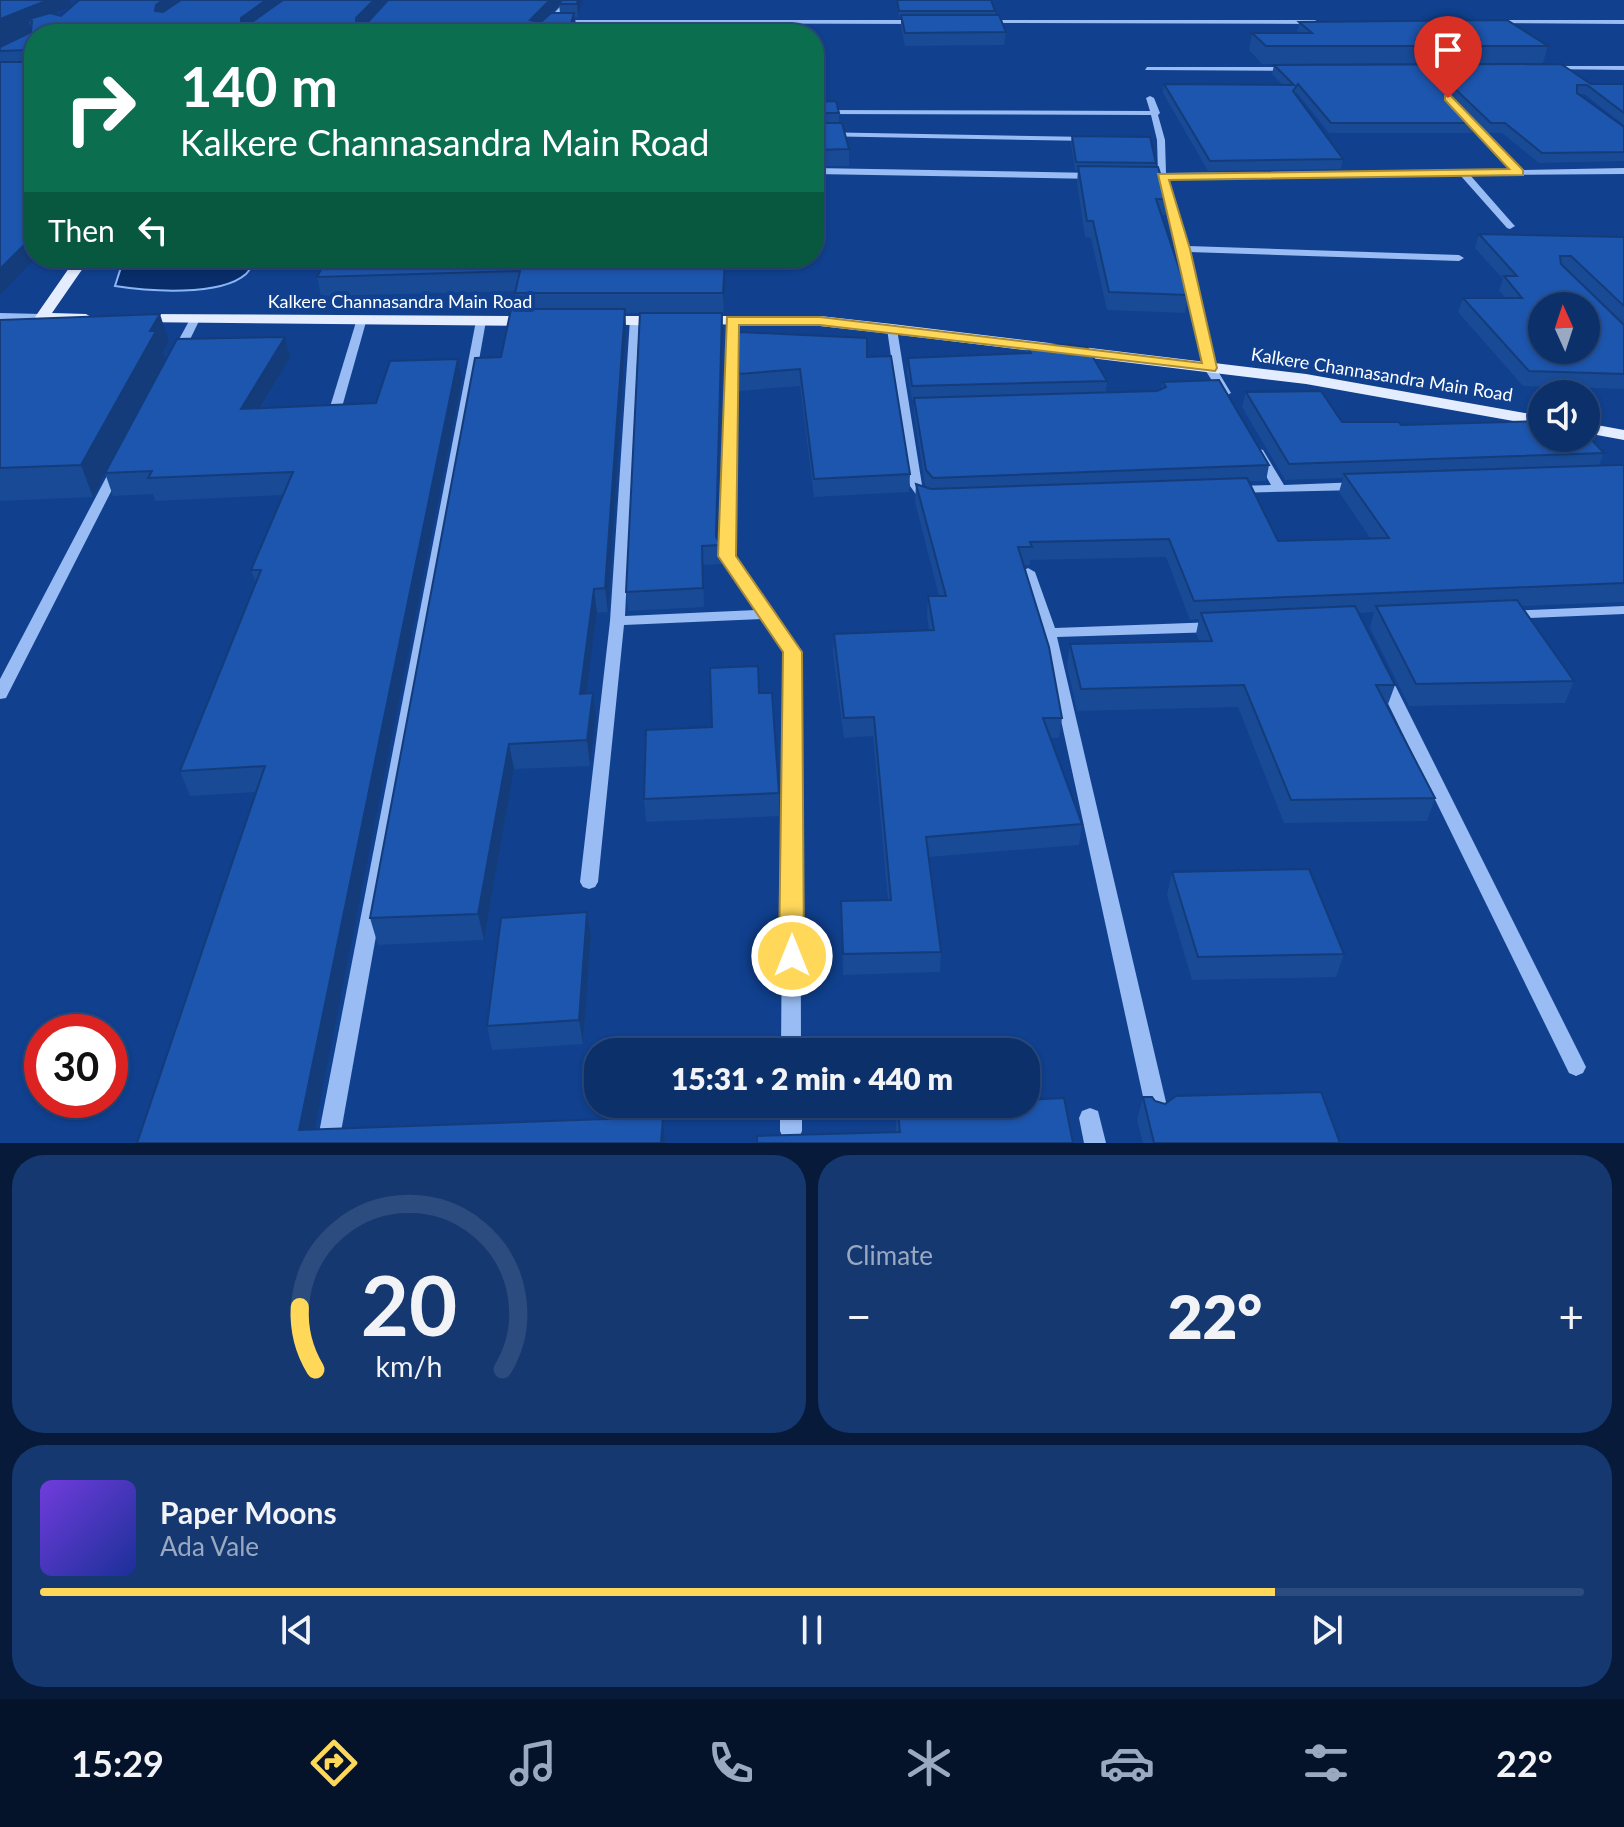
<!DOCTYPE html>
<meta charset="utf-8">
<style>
body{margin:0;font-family:Lato,sans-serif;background:#153870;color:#f1f3f6;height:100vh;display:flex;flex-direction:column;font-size:30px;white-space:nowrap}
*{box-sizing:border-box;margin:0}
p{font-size:26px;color:#9aa9c1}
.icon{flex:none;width:44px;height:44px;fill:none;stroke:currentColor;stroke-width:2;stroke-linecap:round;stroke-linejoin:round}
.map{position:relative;height:1143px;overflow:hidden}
.drawer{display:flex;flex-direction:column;gap:12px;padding:12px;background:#071a3a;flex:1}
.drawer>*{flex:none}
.guide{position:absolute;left:24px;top:24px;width:800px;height:244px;border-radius:32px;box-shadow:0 2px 6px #0004,0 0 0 2px #2c4b7e;background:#0b6e4f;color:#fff;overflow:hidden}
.needle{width:52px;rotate:357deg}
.tools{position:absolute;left:1528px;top:292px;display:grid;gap:16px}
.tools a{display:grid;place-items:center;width:72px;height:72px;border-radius:50%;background:#0c306a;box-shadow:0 2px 6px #0004,0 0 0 2px #2c4b7e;font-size:40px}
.speed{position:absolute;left:24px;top:1014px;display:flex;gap:16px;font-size:40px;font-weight:700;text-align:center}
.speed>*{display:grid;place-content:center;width:104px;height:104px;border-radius:50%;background:#0c306a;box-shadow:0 2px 6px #0004,0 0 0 2px #2c4b7e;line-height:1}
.speed .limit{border:12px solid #d22;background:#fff;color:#111}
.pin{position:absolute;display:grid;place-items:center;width:68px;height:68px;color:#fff;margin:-82px -34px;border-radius:50% 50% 50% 0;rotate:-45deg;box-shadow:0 0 8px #0007}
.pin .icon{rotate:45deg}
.me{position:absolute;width:88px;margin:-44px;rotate:0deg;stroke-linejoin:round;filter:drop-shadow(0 0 6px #0008)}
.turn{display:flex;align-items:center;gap:28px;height:168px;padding:0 24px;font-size:36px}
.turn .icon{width:104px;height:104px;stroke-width:2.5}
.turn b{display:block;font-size:56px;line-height:68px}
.then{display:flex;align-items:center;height:76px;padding:0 24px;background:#0003;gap:16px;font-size:30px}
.big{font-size:60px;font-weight:800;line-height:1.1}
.drawer .tile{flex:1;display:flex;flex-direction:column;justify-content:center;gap:12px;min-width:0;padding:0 28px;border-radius:32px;background:#153870}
.drawer .dial{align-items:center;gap:0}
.dial svg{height:208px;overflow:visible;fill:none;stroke:#2c4b7e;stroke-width:7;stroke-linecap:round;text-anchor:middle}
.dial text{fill:#f1f3f6;stroke:none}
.song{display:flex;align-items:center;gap:24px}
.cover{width:96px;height:96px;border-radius:12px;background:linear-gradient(135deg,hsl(260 70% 55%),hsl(230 70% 35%))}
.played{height:8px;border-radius:4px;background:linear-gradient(90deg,#ffd85a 80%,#2c4b7e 80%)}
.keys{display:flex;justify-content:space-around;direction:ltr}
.heat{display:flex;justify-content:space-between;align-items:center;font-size:44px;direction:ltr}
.drawer .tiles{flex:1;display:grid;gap:12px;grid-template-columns:1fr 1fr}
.tile:last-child{grid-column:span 2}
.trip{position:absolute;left:584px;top:1038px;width:456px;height:80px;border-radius:32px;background:#0c306a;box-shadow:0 2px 6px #0004,0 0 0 2px #2c4b7e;font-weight:800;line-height:80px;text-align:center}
.menu{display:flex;height:128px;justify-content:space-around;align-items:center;background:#05132a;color:#9aa9c1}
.menu .icon{width:56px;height:56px}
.menu .current{color:#ffd85a}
.menu b{font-size:36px;color:#f1f3f6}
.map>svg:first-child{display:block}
.water{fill:#092d6a;stroke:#89b6f7;stroke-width:2}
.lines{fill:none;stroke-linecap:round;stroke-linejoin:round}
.minor{fill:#98bcf3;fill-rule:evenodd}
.major{fill:#e4edff;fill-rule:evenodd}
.wall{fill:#194a96;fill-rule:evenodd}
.shaded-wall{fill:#143c7a}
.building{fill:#1d56ae;stroke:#143c7a;stroke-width:2;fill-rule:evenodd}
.route{fill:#ffd85a;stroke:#a68c3a;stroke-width:2}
.labels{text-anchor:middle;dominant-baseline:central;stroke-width:8;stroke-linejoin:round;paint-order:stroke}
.far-street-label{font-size:18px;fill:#fff;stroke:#10408e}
</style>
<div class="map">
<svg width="1624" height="1143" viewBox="0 0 1624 1143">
<rect width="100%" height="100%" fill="#10408e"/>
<path class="water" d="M 124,258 L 257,258 C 254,263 250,270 246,274 C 220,297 147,291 115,286 Z"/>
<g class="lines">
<g class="minor">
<path d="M 566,0 L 572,0 L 542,34 L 535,34 Z"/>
<path d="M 556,20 L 919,20 L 922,22 L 919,24 L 554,23 Z"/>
<path d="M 984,20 L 1315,20 L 1318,22 L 1315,24 L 982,23 Z"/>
<path d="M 1492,20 L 1624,20 L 1624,24 L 1490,23 Z"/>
<path d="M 1548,66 L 1624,66 L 1624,70 L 1546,69 Z"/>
<path d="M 1147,67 L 1292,67 L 1296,69 L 1292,71 L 1145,70 Z"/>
<path d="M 1150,96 L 1154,98 L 1160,113 L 1158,115 L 1165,140 L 1166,173 L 1511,170 L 1458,114 L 1458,110 L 1461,110 L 1520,170 L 1624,168 L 1624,174 L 1470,175 L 1513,224 L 1515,226 L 1510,229 L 1507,228 L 1460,175 L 1167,178 L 1188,246 L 1459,255 L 1464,258 L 1459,261 L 1189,252 L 1216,368 L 1231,393 L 1225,396 L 1221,395 L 1204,368 L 1179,249 L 1158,178 L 1144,179 L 1140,176 L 1144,173 L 1158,173 L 1157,140 L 1151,115 L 814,114 L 814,110 L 1150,111 L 1146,98 Z"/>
<path d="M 814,132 L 1090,137 L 1094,139 L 1090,141 L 814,136 Z"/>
<path d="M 814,168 L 1096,173 L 1100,176 L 1096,179 L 814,174 Z"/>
<path d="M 0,313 L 42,314 L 47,317 L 42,320 L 0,319 Z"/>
<path d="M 732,317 L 737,320 L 734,556 L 800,652 L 801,1052 L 781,1052 L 784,652 L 762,619 L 624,625 L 598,882 L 595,887 L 589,889 L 583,887 L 580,882 L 610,621 L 630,319 L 638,319 L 639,321 L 625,616 L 756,610 L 720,556 L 727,320 Z"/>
<path d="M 194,318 L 199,321 L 182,356 L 180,358 L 172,358 L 170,356 L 189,321 Z"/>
<path d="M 481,318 L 486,321 L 339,1143 L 317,1143 L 476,321 Z"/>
<path d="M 361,319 L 366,322 L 342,407 L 340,409 L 332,409 L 330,407 L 356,322 Z"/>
<path d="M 892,326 L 897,329 L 922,485 L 931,497 L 925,501 L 920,500 L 910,486 L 887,329 Z"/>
<path d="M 1259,449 L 1263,450 L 1284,485 L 1360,482 L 1366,486 L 1360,490 L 1232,493 L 1231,490 L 1237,486 L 1271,485 L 1253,453 Z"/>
<path d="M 116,466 L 122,470 L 8,694 L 6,698 L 0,699 L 0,679 L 110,470 Z"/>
<path d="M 1028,568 L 1035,572 L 1055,628 L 1216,622 L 1223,627 L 1216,632 L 1057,637 L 1169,1115 L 1166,1122 L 1158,1125 L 1150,1122 L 1147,1115 L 1042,633 L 1021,572 Z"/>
<path d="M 1624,606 L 1624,614 L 1508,619 L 1501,615 L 1508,611 Z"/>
<path d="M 1384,674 L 1392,679 L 1586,1067 L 1583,1073 L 1576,1076 L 1569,1073 L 1376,679 Z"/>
<path d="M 780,1104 L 802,1104 L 802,1131 L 799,1138 L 791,1141 L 783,1138 L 780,1131 Z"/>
<path d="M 1090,1108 L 1098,1111 L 1106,1143 L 1084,1143 L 1079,1118 L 1082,1111 Z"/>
</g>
<g class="major">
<path d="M 76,258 L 90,258 L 52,313 L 86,314 L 93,318 L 86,322 L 37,320 L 35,317 Z"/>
<path d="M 138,314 L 534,316 L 542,321 L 534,326 L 133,322 L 130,319 Z"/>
<path d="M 598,316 L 666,316 L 674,321 L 666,326 L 593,324 L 590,321 Z"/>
<path d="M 698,316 L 820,316 L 892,324 L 1306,374 L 1542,416 L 1542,426 L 1306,384 L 892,334 L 820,326 L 693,324 L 690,321 Z"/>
<path d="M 1586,423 L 1624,430 L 1624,440 L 1586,433 Z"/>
</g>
</g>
<g class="wall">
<path d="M 0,0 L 61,16 L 583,0 L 578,17 L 575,17 L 576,27 L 34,34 L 34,258 L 36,258 L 0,295 ZM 559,4 L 560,13 L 551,13 Z"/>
<path d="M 896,0 L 991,0 L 995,11 L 995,15 L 1006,32 L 1004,45 L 905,46 L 901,27 L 901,17 L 899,17 Z"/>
<path d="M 1299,22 L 1548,46 L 1543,63 L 1262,64 L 1249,50 L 1252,33 L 1297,33 Z"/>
<path d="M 1274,65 L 1591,84 L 1624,84 L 1624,125 L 1584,94 L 1578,94 L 1624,127 L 1624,161 L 1539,163 L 1502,133 L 1488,133 L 1448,93 L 1446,93 L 1474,123 L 1472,133 L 1329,133 L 1297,93 L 1296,94 L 1343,159 L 1341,169 L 1208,171 L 1163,93 L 1164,84 L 1283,85 L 1272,74 Z"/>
<path d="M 814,102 L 839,113 L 839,123 L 849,149 L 849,166 L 814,166 Z"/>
<path d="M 1072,136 L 1156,163 L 1155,167 L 1168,199 L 1166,215 L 1162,215 L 1188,295 L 1185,313 L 1107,310 L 1091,238 L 1085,237 L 1077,182 L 1078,170 L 1075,170 L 1071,144 Z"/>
<path d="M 1479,234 L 1624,237 L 1624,389 L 1523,386 L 1458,312 L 1463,298 L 1505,298 L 1499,290 L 1503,279 L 1475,248 Z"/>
<path d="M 262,258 L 726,258 L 724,313 L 722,313 L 717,539 L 721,545 L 722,564 L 703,565 L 704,607 L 628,611 L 626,592 L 640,313 L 625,313 L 626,329 L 608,612 L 597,613 L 586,693 L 596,718 L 590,766 L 514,769 L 484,940 L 378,945 L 370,918 L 501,357 L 517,309 L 515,291 L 321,296 L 317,277 L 322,268 L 264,268 Z"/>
<path d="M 0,320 L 169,342 L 163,352 L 165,360 L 290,358 L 261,408 L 376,403 L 458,359 L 462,380 L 314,1130 L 663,1117 L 665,1143 L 137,1143 L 256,792 L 190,796 L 180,771 L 256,584 L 251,570 L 283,495 L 155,501 L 153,494 L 113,496 L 105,473 L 93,497 L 0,501 Z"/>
<path d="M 1027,346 L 1107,381 L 1106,393 L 1157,391 L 1161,389 L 1163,382 L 1269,465 L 1266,481 L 1248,481 L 1278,541 L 1371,539 L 1339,492 L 1343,478 L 1285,480 L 1242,407 L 1246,392 L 1342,422 L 1401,425 L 1604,453 L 1599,466 L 1624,465 L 1624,602 L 1521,606 L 1574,681 L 1565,703 L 1409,706 L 1370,628 L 1374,612 L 1359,613 L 1395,685 L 1387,707 L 1435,798 L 1427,821 L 1284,823 L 1238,707 L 1077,711 L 1067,666 L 1070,644 L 1199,641 L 1196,634 L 1199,619 L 1190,620 L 1166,557 L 1030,560 L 1030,565 L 1024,565 L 1062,718 L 1059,738 L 1050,738 L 1082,824 L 1079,845 L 928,857 L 941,952 L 940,972 L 843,975 L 841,901 L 888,900 L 873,736 L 844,738 L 833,653 L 834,634 L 929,630 L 927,615 L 928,596 L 939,596 L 915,502 L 916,484 L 928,488 L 925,485 L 914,413 L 914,400 L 912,400 L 907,372 L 908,358 L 1026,353 Z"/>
<path d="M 867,357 L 910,474 L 909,492 L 814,497 L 800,386 L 739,391 L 739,374 Z"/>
<path d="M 759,693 L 779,793 L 779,816 L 646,822 L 644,799 L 712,727 Z"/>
<path d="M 1172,872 L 1344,954 L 1336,977 L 1192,980 L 1167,895 Z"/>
<path d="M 587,912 L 591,936 L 583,1044 L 492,1050 L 487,1026 Z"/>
<path d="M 1143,1097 L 1165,1104 L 1340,1143 L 1143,1143 L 1137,1120 Z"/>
<path d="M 897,1104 L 1073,1143 L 896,1132 Z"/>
</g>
<g class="shaded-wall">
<path d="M 48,0 L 70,0 L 72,6 L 32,22 L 28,20 L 33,34 L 0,51 L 0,19 Z"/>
<path d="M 163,0 L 186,0 L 159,19 L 155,11 L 156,5 Z"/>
<path d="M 266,0 L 287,0 L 244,32 L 241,22 L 241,18 Z"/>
<path d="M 374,0 L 389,0 L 359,32 L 356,18 Z"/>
<path d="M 550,0 L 563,0 L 532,34 L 530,20 Z"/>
<path d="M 578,0 L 583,0 L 578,17 L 577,4 Z"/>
<path d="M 574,13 L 576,27 L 574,34 L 568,34 Z"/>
<path d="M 1450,84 L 1448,93 L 1443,94 L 1445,85 Z"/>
<path d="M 34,235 L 34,258 L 36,258 L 0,295 L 0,269 Z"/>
<path d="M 725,258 L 726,258 L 724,313 L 723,293 Z"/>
<path d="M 625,309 L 626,329 L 608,612 L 605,588 Z"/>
<path d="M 722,313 L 723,329 L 716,545 Z"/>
<path d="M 160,314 L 169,342 L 163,352 L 165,360 L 93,497 L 81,465 L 150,331 Z"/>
<path d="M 285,337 L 290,358 L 247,430 L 241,409 Z"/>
<path d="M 458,359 L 462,380 L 312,1143 L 299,1130 Z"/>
<path d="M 594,589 L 597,613 L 583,718 L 580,694 Z"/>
<path d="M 593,693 L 596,718 L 590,766 L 587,740 Z"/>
<path d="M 509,744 L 514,769 L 484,940 L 478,914 Z"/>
<path d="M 587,912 L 591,936 L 583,1044 L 579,1020 Z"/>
<path d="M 663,1117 L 665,1143 L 661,1143 Z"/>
</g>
<g class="building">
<path d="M 0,0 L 48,0 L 0,19 Z"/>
<path d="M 79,0 L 163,0 L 156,5 L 155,11 L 163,12 L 181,0 L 266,0 L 241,18 L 241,22 L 252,22 L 283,0 L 374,0 L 356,18 L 356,22 L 368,22 L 388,0 L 550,0 L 530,20 L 540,23 L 551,13 L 574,13 L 568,34 L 34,34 L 34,235 L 0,269 L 0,62 L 29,62 L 32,53 L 29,50 L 0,51 L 0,47 L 31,32 L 32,21 L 28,20 L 0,34 L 0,32 L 22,21 L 50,13 L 61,16 Z"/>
<path d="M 562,0 L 578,0 L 577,4 L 559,4 Z"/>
<path d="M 897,0 L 991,0 L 995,11 L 899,11 Z"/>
<path d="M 901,15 L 999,15 L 1006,32 L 905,33 Z"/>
<path d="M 1507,20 L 1548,46 L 1266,46 L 1252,33 L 1312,33 L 1299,22 Z"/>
<path d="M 1561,64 L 1591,84 L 1624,84 L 1624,113 L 1587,85 L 1577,85 L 1577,93 L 1624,127 L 1624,152 L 1542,153 L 1505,123 L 1491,123 L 1450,84 L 1445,85 L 1445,93 L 1474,123 L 1331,123 L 1298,84 L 1293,91 L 1343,159 L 1210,161 L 1164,84 L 1294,85 L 1274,65 Z"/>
<path d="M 836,101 L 839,113 L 814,113 L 814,102 Z"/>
<path d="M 814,123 L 842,123 L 849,149 L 814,150 Z"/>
<path d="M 1072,136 L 1150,137 L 1156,163 L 1076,162 Z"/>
<path d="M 1078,166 L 1158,167 L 1168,199 L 1156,199 L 1188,295 L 1109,292 L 1093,221 L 1087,221 Z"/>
<path d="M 1479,234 L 1624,237 L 1624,306 L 1571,256 L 1560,256 L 1561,264 L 1624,325 L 1624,374 L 1529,371 L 1463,298 L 1522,298 L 1504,276 L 1517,276 ZM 1542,306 L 1586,306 L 1586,350 L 1542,350 Z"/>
<path d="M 327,258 L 725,258 L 723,293 L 515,293 L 520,271 L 317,277 Z"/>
<path d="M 511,309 L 625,309 L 605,588 L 594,589 L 580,694 L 593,693 L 587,740 L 509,744 L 478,914 L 370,918 L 475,358 L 501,357 Z"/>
<path d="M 640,313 L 722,313 L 716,537 L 721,545 L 702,546 L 703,588 L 626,592 Z"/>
<path d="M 160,314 L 150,331 L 156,331 L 81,465 L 0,468 L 0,320 Z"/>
<path d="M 739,332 L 867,338 L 867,357 L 891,356 L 910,474 L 814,479 L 800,369 L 739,374 Z"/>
<path d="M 285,337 L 241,409 L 376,403 L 390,361 L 458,359 L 299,1130 L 663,1117 L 661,1143 L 137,1143 L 265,766 L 180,771 L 261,570 L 251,570 L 293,472 L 148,478 L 152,471 L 105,473 L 177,339 Z"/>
<path d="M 1061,344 L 1087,347 L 1107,381 L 912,386 L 908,358 L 1031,353 L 1027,346 Z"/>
<path d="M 1219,380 L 1269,465 L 933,478 L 926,470 L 914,398 L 1157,391 L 1166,387 L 1163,382 Z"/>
<path d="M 1321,391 L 1342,422 L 1399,422 L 1401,425 L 1542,421 L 1542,438 L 1586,438 L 1586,434 L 1604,453 L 1289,464 L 1246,392 Z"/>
<path d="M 1617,465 L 1624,465 L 1624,583 L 1194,601 L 1169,539 L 1030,542 L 1032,547 L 1018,547 L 1049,647 L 1062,718 L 1043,718 L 1082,824 L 926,837 L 941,952 L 843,954 L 841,901 L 891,900 L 874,717 L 844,718 L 834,634 L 934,630 L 928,596 L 946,596 L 916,484 L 931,489 L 1247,478 L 1278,541 L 1389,538 L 1344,474 Z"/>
<path d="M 1517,600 L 1574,681 L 1416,684 L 1376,606 Z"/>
<path d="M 1355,606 L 1395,685 L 1376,685 L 1435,798 L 1291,800 L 1244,685 L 1081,689 L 1070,644 L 1212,641 L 1201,613 Z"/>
<path d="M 758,666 L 759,693 L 772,693 L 779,793 L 644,799 L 646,730 L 712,727 L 710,668 Z"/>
<path d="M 1309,869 L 1344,954 L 1198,957 L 1172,872 Z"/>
<path d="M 587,912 L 579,1020 L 487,1026 L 501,918 Z"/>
<path d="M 1321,1092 L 1340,1143 L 1154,1143 L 1143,1097 L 1152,1097 L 1155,1101 L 1165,1104 L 1176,1096 Z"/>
<path d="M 1064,1098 L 1073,1143 L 757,1143 L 757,1136 L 900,1132 L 897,1104 L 1026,1104 L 1026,1100 Z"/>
</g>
<path class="route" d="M 1445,96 L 1451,96 L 1523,170 L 1523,175 L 1169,180 L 1190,249 L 1217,368 L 1215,371 L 820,325 L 739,325 L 736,556 L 802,652 L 804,956 L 801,963 L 792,966 L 783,963 L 779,956 L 783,652 L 718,556 L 727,317 L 820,317 L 1202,363 L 1158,174 L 1509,169 L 1445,100 Z"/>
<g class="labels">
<g class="far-street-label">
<text x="400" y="301">Kalkere Channasandra Main Road</text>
<text transform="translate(1382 374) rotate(9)">Kalkere Channasandra Main Road</text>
</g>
</g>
</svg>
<div class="tools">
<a><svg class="needle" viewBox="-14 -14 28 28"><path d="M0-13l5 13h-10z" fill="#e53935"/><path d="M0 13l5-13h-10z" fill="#9aa9c1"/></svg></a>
<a><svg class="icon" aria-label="sound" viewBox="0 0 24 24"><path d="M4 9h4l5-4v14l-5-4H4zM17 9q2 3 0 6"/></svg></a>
</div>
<div class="speed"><div class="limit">30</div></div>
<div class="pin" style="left:1448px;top:98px;background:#d93025"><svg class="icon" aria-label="arrive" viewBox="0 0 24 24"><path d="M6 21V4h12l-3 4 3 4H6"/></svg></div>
<svg class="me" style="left:792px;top:956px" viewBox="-20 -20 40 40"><circle r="17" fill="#ffd85a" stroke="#fff" stroke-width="3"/><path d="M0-11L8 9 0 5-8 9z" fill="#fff"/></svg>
<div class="trip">15:31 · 2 min · 440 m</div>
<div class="guide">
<div class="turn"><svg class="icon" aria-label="right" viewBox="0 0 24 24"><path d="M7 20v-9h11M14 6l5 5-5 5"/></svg><div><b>140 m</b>Kalkere Channasandra Main Road</div></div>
<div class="then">Then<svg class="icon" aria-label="left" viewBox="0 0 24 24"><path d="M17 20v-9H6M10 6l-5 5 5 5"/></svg></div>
</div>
</div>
<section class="drawer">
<div class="tiles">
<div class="tile dial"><svg viewBox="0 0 100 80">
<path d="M14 69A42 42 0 1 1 86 69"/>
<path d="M14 69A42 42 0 0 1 8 45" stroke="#ffd85a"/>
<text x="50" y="56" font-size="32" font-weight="700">20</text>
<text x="50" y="72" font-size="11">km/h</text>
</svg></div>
<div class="tile"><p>Climate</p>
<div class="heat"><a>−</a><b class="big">22°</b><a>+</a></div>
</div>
<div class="tile">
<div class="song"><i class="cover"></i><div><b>Paper Moons</b><p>Ada Vale</p></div></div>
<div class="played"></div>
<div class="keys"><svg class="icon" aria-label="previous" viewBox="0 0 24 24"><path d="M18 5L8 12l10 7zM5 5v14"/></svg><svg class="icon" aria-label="pause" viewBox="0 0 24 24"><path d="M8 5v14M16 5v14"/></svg><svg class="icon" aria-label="next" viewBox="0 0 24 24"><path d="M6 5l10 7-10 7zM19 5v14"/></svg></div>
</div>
</div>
</section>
<nav class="menu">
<b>15:29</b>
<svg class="icon current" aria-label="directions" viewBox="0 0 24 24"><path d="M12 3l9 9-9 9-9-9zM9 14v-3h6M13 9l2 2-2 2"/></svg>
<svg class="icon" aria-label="music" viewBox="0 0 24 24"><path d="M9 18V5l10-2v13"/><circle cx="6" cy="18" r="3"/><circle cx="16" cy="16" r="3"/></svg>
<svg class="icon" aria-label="phone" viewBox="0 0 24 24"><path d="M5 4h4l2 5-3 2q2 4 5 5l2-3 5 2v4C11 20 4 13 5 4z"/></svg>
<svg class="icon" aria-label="climate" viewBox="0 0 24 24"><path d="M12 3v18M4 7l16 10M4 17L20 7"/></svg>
<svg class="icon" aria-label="car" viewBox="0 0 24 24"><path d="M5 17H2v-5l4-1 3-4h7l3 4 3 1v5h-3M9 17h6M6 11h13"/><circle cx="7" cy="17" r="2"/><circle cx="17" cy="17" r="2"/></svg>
<svg class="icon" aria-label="filters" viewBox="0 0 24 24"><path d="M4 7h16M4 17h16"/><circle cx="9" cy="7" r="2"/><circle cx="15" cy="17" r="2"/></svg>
<b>22°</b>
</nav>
